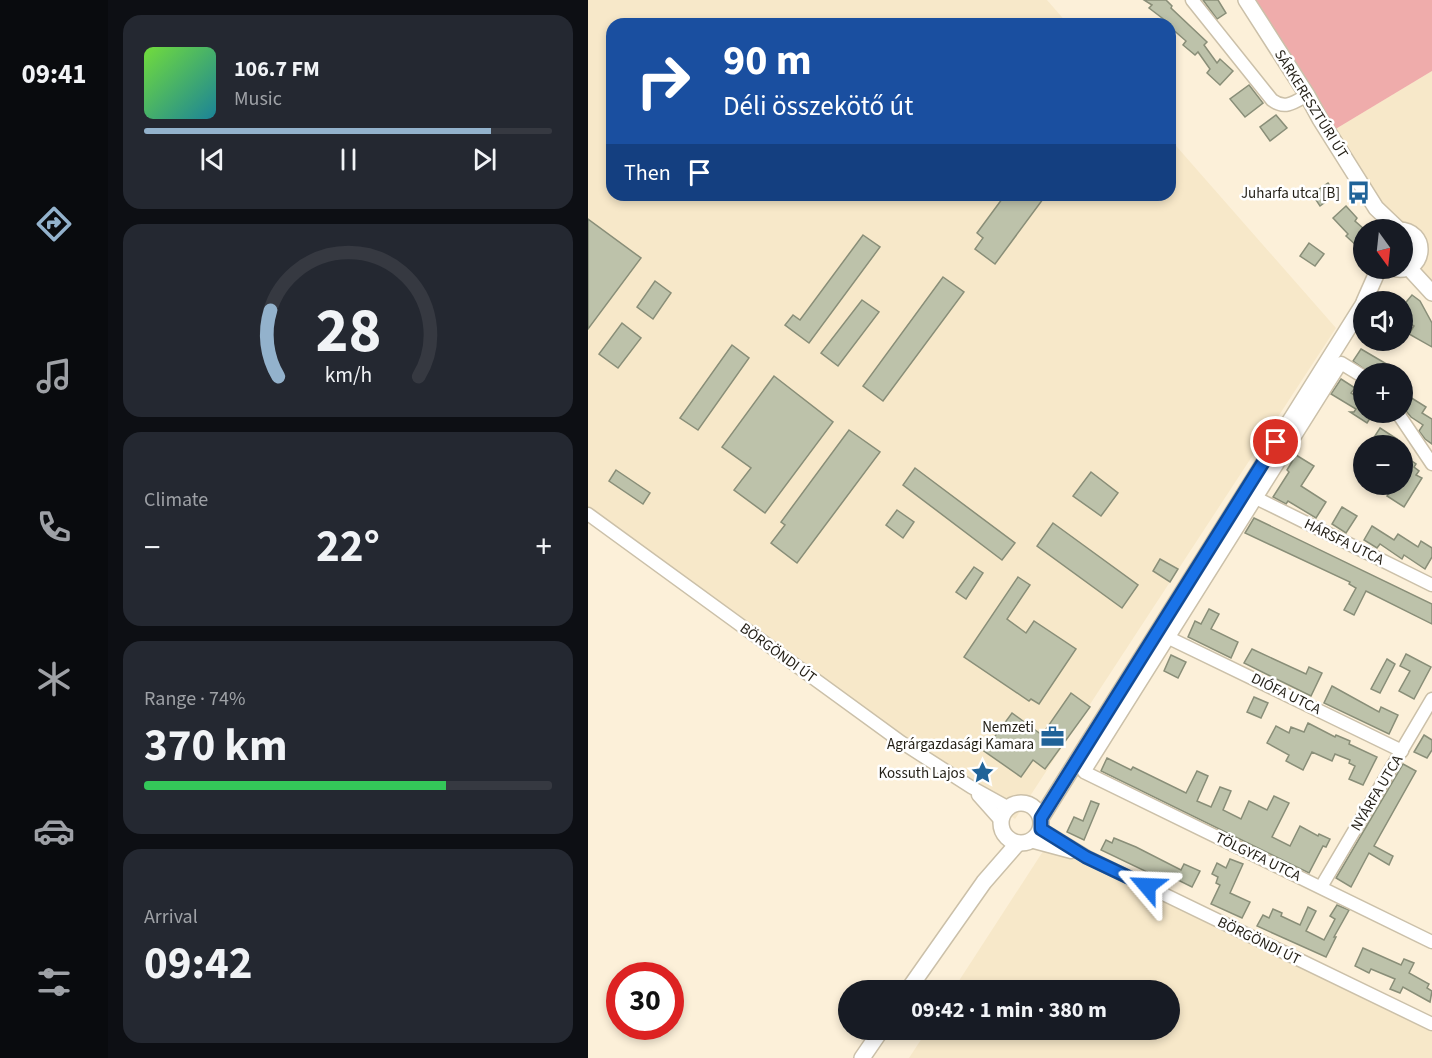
<!DOCTYPE html>
<meta charset="utf-8">
<style>
body{margin:0;font-family:"Source Sans 3",sans-serif;background:#242831;color:#f1f3f6;height:100vh;display:flex;flex-direction:column;font-size:22px;white-space:nowrap}
*{box-sizing:border-box;margin:0}
p{font-size:20px;color:#9ea1a6}
.icon{flex:none;width:33px;height:33px;fill:none;stroke:currentColor;stroke-width:2;stroke-linecap:round;stroke-linejoin:round}
.map{position:relative;flex:1;overflow:hidden}
.drawer{display:flex;flex-direction:column;gap:15px;padding:15px;background:#0d0f14;width:480px}
.drawer>*{flex:none}
.hud{position:absolute;left:18px;top:18px;width:570px;height:183px;border-radius:18px;box-shadow:0 3px 9px #0003;background:#1a4fa0;color:#fff;overflow:hidden}
.needle{width:39px;rotate:165deg}
.buttons{position:absolute;left:765px;top:219px;display:grid;gap:12px}
.buttons a{display:grid;place-items:center;width:60px;height:60px;border-radius:50%;background:#171b24;box-shadow:0 3px 9px #0003;font-size:30px}
.speed{position:absolute;left:18px;top:962px;display:flex;gap:12px;font-size:30px;font-weight:700;text-align:center}
.speed>*{display:grid;place-content:center;width:78px;height:78px;border-radius:50%;background:#171b24;box-shadow:0 3px 9px #0003;line-height:1}
.speed .limit{border:9px solid #d22;background:#fff;color:#111}
.pin{position:absolute;display:grid;place-items:center;width:51px;height:51px;color:#fff;margin:-26px;border:3px solid #fff;border-radius:50%;box-shadow:0 2px 6px #0007}
.me{position:absolute;width:66px;margin:-33px;rotate:296deg;stroke-linejoin:round;filter:drop-shadow(0 0 4px #0008)}
.turn{display:flex;align-items:center;gap:21px;height:126px;padding:0 18px;font-size:27px}
.turn .icon{width:78px;height:78px;stroke-width:2.5}
.turn b{display:block;font-size:42px;line-height:51px}
.then{display:flex;align-items:center;height:57px;padding:0 18px;background:#0003;gap:12px;font-size:22px}
.big{font-size:45px;font-weight:700;line-height:1.1}
.drawer .widget{flex:1;display:flex;flex-direction:column;justify-content:center;gap:9px;min-width:0;padding:0 21px;border-radius:18px;background:#242831}
.drawer .dial{align-items:center;gap:0}
.dial svg{height:156px;overflow:visible;fill:none;stroke:#363941;stroke-width:7;stroke-linecap:round;text-anchor:middle}
.dial text{fill:#f1f3f6;stroke:none}
.song{display:flex;align-items:center;gap:18px}
.cover{width:72px;height:72px;border-radius:9px;background:linear-gradient(135deg,hsl(100 70% 55%),hsl(190 70% 35%))}
.played{height:6px;border-radius:3px;background:linear-gradient(90deg,#93b2cc 85%,#363941 85%)}
.keys{display:flex;justify-content:space-around;direction:ltr}
.heat{display:flex;justify-content:space-between;align-items:center;font-size:33px;direction:ltr}
.charge{height:9px;border-radius:4px;background:linear-gradient(90deg,#34c759 74%,#363941 0)}
.trip{position:absolute;left:250px;top:980px;width:342px;height:60px;border-radius:30px;background:#171b24;box-shadow:0 3px 9px #0003;font-weight:700;line-height:60px;text-align:center}
main{display:flex;flex:1;min-height:0}
.tab-bar{display:flex;flex-direction:column;width:108px;justify-content:space-around;align-items:center;background:#090b0e;color:#9ea1a6}
.tab-bar .icon{width:42px;height:42px}
.tab-bar .on{color:#93b2cc}
.tab-bar b{font-size:27px;color:#f1f3f6}
.map>svg:first-child{display:block}
.built{fill:#f7e8c9}
.forest{fill:#efacab}
.building{fill:#bdc2aa;stroke:#898e78;stroke-width:1.5}
.lines{fill:none;stroke-linecap:round;stroke-linejoin:round}
.minor-casing{stroke:#cbc0a9;stroke-width:15}
.major-casing{stroke:#cbc0a9;stroke-width:18}
.minor{stroke:#fff;stroke-width:12}
.major{stroke:#fff;stroke-width:15}
.route-casing{stroke:#114b97;stroke-width:15}
.route{stroke:#1a73e8;stroke-width:10}
.labels{text-anchor:middle;dominant-baseline:central;stroke-width:5;stroke-linejoin:round;paint-order:stroke}
.street-label{font-size:15px;fill:#231f16;stroke:#fff}
.poi-label{font-size:15px;fill:#231f16;stroke:#fff;text-anchor:end}
</style>
<main>
<nav class="tab-bar">
<b>09:41</b>
<svg class="icon on" aria-label="directions" viewBox="0 0 24 24"><path d="M12 3l9 9-9 9-9-9zM9 14v-3h6M13 9l2 2-2 2"/></svg>
<svg class="icon" aria-label="music" viewBox="0 0 24 24"><path d="M9 18V5l10-2v13"/><circle cx="6" cy="18" r="3"/><circle cx="16" cy="16" r="3"/></svg>
<svg class="icon" aria-label="phone" viewBox="0 0 24 24"><path d="M5 4h4l2 5-3 2q2 4 5 5l2-3 5 2v4C11 20 4 13 5 4z"/></svg>
<svg class="icon" aria-label="climate" viewBox="0 0 24 24"><path d="M12 3v18M4 7l16 10M4 17L20 7"/></svg>
<svg class="icon" aria-label="car" viewBox="0 0 24 24"><path d="M5 17H2v-5l4-1 3-4h7l3 4 3 1v5h-3M9 17h6M6 11h13"/><circle cx="7" cy="17" r="2"/><circle cx="17" cy="17" r="2"/></svg>
<svg class="icon" aria-label="filters" viewBox="0 0 24 24"><path d="M4 7h16M4 17h16"/><circle cx="9" cy="7" r="2"/><circle cx="15" cy="17" r="2"/></svg>
</nav>
<section class="drawer">
<div class="widget">
<div class="song"><i class="cover"></i><div><b>106.7 FM</b><p>Music</p></div></div>
<div class="played"></div>
<div class="keys"><svg class="icon" aria-label="previous" viewBox="0 0 24 24"><path d="M18 5L8 12l10 7zM5 5v14"/></svg><svg class="icon" aria-label="pause" viewBox="0 0 24 24"><path d="M8 5v14M16 5v14"/></svg><svg class="icon" aria-label="next" viewBox="0 0 24 24"><path d="M6 5l10 7-10 7zM19 5v14"/></svg></div>
</div>
<div class="widget dial"><svg viewBox="0 0 100 80">
<path d="M14 69A42 42 0 1 1 86 69"/>
<path d="M14 69A42 42 0 0 1 10 35" stroke="#93b2cc"/>
<text x="50" y="56" font-size="32" font-weight="700">28</text>
<text x="50" y="72" font-size="11">km/h</text>
</svg></div>
<div class="widget"><p>Climate</p>
<div class="heat"><a>−</a><b class="big">22°</b><a>+</a></div>
</div>
<div class="widget"><p>Range · 74%</p><b class="big">370 km</b><div class="charge"></div></div>
<div class="widget"><p>Arrival</p><b class="big">09:42</b></div>
</section>
<div class="map">
<svg width="844" height="1058" viewBox="0 0 844 1058">
<rect width="100%" height="100%" fill="#fcf0d9"/>
<g class="built">
<path d="M 0,0 L 459,0 L 480,24 L 24,24 L 24,195 L 582,195 L 582,139 L 748,328 L 427,819 L 0,510 Z"/>
<path d="M 844,71 L 844,291 L 815,241 L 814,230 L 807,229 L 741,133 Z"/>
<path d="M 461,842 L 844,1032 L 844,1058 L 321,1058 L 340,1029 L 582,1029 L 582,990 L 365,990 Z"/>
</g>
<path class="forest" d="M 659,0 L 844,0 L 844,71 L 741,133 Z"/>
<g class="building">
<path d="M 556,0 L 578,0 L 584,6 L 583,8 L 619,42 L 616,45 L 629,63 L 632,59 L 645,71 L 632,85 L 619,73 L 622,69 L 610,52 L 607,55 L 595,45 L 598,41 L 582,27 L 582,24 L 561,8 L 564,5 Z"/>
<path d="M 615,0 L 630,0 L 638,13 L 629,19 Z"/>
<path d="M 661,85 L 675,103 L 657,117 L 642,99 Z"/>
<path d="M 688,115 L 699,128 L 682,141 L 672,127 Z"/>
<path d="M 740,183 L 748,194 L 732,206 L 724,194 Z"/>
<path d="M 417,195 L 458,195 L 407,264 L 387,249 L 395,238 L 389,233 Z"/>
<path d="M 758,206 L 769,218 L 767,221 L 776,229 L 776,241 L 770,247 L 758,236 L 760,234 L 745,218 Z"/>
<path d="M 0,219 L 53,258 L 0,329 Z"/>
<path d="M 275,235 L 292,247 L 221,343 L 197,325 L 205,315 L 212,320 Z"/>
<path d="M 721,243 L 736,254 L 727,266 L 712,256 Z"/>
<path d="M 355,277 L 376,292 L 295,401 L 275,386 Z"/>
<path d="M 67,281 L 83,293 L 65,319 L 49,307 Z"/>
<path d="M 824,295 L 832,301 L 844,323 L 844,347 L 821,334 L 826,326 L 814,318 L 814,307 Z"/>
<path d="M 274,300 L 291,312 L 250,366 L 233,353 Z"/>
<path d="M 34,323 L 53,338 L 30,368 L 11,354 Z"/>
<path d="M 144,345 L 161,358 L 110,430 L 92,418 Z"/>
<path d="M 773,349 L 802,366 L 796,374 L 783,374 L 765,361 Z"/>
<path d="M 186,376 L 245,422 L 177,513 L 146,490 L 163,468 L 134,447 Z"/>
<path d="M 753,379 L 767,388 L 763,393 L 774,400 L 776,397 L 776,412 L 786,412 L 779,423 L 762,412 L 766,412 L 768,409 L 743,394 Z"/>
<path d="M 814,392 L 838,407 L 834,413 L 844,419 L 844,444 L 837,439 L 831,431 L 835,425 L 823,417 L 814,406 Z"/>
<path d="M 792,428 L 809,439 L 804,446 L 788,446 L 783,442 Z"/>
<path d="M 261,430 L 292,452 L 209,563 L 183,543 L 197,525 L 193,522 Z"/>
<path d="M 708,455 L 726,466 L 713,486 L 738,502 L 728,518 L 700,501 L 698,504 L 685,497 L 701,472 L 699,470 Z"/>
<path d="M 821,459 L 828,464 L 826,467 L 831,471 L 828,475 L 834,478 L 816,507 L 799,496 L 807,484 L 814,484 L 814,469 Z"/>
<path d="M 327,468 L 427,543 L 414,560 L 315,485 Z"/>
<path d="M 28,470 L 62,493 L 55,504 L 21,481 Z"/>
<path d="M 503,472 L 530,493 L 513,516 L 485,496 Z"/>
<path d="M 754,507 L 769,516 L 758,533 L 744,524 Z"/>
<path d="M 309,510 L 326,522 L 315,538 L 298,525 Z"/>
<path d="M 666,518 L 844,604 L 844,624 L 778,591 L 766,615 L 756,610 L 768,588 L 761,584 L 762,582 L 657,533 Z"/>
<path d="M 465,523 L 550,585 L 534,608 L 449,546 Z"/>
<path d="M 784,526 L 806,540 L 810,534 L 830,547 L 833,541 L 844,548 L 844,557 L 837,569 L 816,555 L 814,559 L 792,544 L 789,548 L 776,540 Z"/>
<path d="M 572,559 L 590,569 L 582,582 L 565,571 Z"/>
<path d="M 386,567 L 395,573 L 378,599 L 368,592 Z"/>
<path d="M 430,577 L 442,585 L 419,619 L 438,633 L 446,621 L 488,649 L 451,704 L 443,699 L 441,701 L 376,657 Z"/>
<path d="M 621,609 L 631,614 L 623,629 L 650,642 L 643,658 L 600,637 L 607,621 L 613,624 Z"/>
<path d="M 664,649 L 718,674 L 721,667 L 734,673 L 723,696 L 656,663 Z"/>
<path d="M 818,654 L 843,667 L 826,699 L 811,691 L 822,671 L 812,666 Z"/>
<path d="M 583,655 L 598,662 L 590,678 L 576,671 Z"/>
<path d="M 799,659 L 807,664 L 792,693 L 783,689 Z"/>
<path d="M 744,686 L 791,712 L 793,707 L 810,715 L 801,734 L 736,703 Z"/>
<path d="M 483,693 L 502,707 L 457,769 L 445,760 L 433,777 L 396,751 L 424,713 L 454,735 Z"/>
<path d="M 666,697 L 680,703 L 673,718 L 659,712 Z"/>
<path d="M 720,723 L 747,737 L 748,735 L 762,741 L 761,744 L 789,757 L 775,785 L 761,779 L 767,766 L 761,763 L 762,760 L 747,754 L 744,761 L 724,752 L 715,770 L 698,761 L 701,755 L 679,743 L 688,726 L 701,733 L 703,727 L 716,732 Z"/>
<path d="M 836,735 L 844,740 L 844,750 L 839,758 L 826,752 Z"/>
<path d="M 519,758 L 543,770 L 545,767 L 598,793 L 609,771 L 620,776 L 609,801 L 623,807 L 632,787 L 643,791 L 635,810 L 653,819 L 661,801 L 679,810 L 686,796 L 701,803 L 684,837 L 702,846 L 712,826 L 730,836 L 731,834 L 742,839 L 738,847 L 735,846 L 721,873 L 513,771 Z"/>
<path d="M 815,764 L 828,771 L 786,846 L 805,856 L 801,865 L 781,853 L 763,887 L 748,878 Z"/>
<path d="M 503,801 L 511,804 L 496,840 L 479,832 L 486,817 L 495,821 Z"/>
<path d="M 526,838 L 548,847 L 593,870 L 596,864 L 612,871 L 604,887 L 584,877 L 582,883 L 513,850 L 518,840 L 524,843 Z"/>
<path d="M 642,859 L 655,864 L 642,893 L 662,902 L 654,918 L 623,904 L 632,885 L 628,883 L 630,877 L 624,874 L 629,863 L 638,868 Z"/>
<path d="M 749,905 L 761,910 L 746,937 L 748,937 L 738,957 L 669,926 L 675,915 L 681,918 L 685,909 L 694,913 L 693,916 L 712,925 L 720,907 L 728,911 L 718,931 L 736,940 L 747,919 L 742,916 Z"/>
<path d="M 775,948 L 813,965 L 816,959 L 826,963 L 821,973 L 841,984 L 839,988 L 844,991 L 842,1002 L 815,987 L 812,993 L 802,989 L 807,979 L 783,969 L 781,973 L 767,966 Z"/>
</g>
<g class="lines">
<defs>
<g id="minor">
<path d="M 604,0 L 684,100 C 697,110 707,102 719,95"/>
<path d="M 776,377 L 753,363 L 496,772 L 844,942"/>
<path d="M 809,412 L 844,464"/>
<path d="M 668,498 L 844,585"/>
<path d="M 0,514 L 313,742 L 383,787 L 421,808"/>
<path d="M 581,638 L 814,751"/>
<path d="M 390,795 L 414,822"/>
<path d="M 453,829 L 499,857 L 844,1024"/>
<path d="M 442,841 L 483,852"/>
<path d="M 733,887 L 844,699"/>
</g>
<g id="major">
<path d="M 658,0 L 719,95 L 732,119 L 788,208 L 810,229"/>
<path d="M 804,268 C 838,277 843,228 808,230"/>
<path d="M 821,268 L 844,293"/>
<path d="M 776,302 L 791,268"/>
<circle cx="433" cy="823" r="20"/>
<path d="M 453,818 L 776,303"/>
<path d="M 320,990 L 396,882 L 430,843"/>
<path d="M 274,1058 L 294,1029"/>
</g>
</defs>
<use href="#minor" class="minor-casing"/>
<use href="#major" class="major-casing"/>
<use href="#minor" class="minor"/>
<use href="#major" class="major"/>
</g>
<g class="lines">
<defs>
<path id="route" d="M 559,886 L 498,857 L 453,829 L 453,818 L 688,442"/>
</defs>
<use href="#route" class="route-casing"/>
<use href="#route" class="route"/>
</g>
<defs>
<symbol id="bus-bare" viewBox="-9 -9 18 18"><path d="M-5-6H5V4H4V6H2V4H-2V6H-4V4H-5ZM-3.5-4V0h7V-4ZM-3.5 1.2v1.5H-2V1.2ZM2 1.2v1.5H3.5V1.2Z" fill="#206398" stroke="#fff" stroke-width="2.5" paint-order="stroke"/></symbol>
<symbol id="office-bare" viewBox="-9 -9 18 18"><path d="M-6-3h4V-5.5h4V-3h4V5H-6ZM-1-4.5V-3h2v-1.5ZM-6 0V1H6V0Z" fill="#206398" stroke="#fff" stroke-width="2.5" paint-order="stroke"/></symbol>
<symbol id="sight-bare" viewBox="-9 -9 18 18"><path d="M0-6L1.8-2.2L6-1.7L2.9 1.2L3.7 5.4L0 3.3L-3.7 5.4L-2.9 1.2L-6-1.7L-1.8-2.2Z" fill="#206398" stroke="#fff" stroke-width="2.5" paint-order="stroke"/></symbol>
</defs>
<g fill-rule="evenodd">
<use href="#bus-bare" x="754" y="176" width="33" height="33"/>
<use href="#office-bare" x="448" y="720" width="33" height="33"/>
<use href="#sight-bare" x="378" y="756" width="33" height="33"/>
</g>
<g class="labels">
<g class="street-label">
<text transform="translate(723 104) rotate(58)">SÁRKERESZTÚRI ÚT</text>
<text transform="translate(756 542) rotate(26)">HÁRSFA UTCA</text>
<text transform="translate(190 653) rotate(36)">BÖRGÖNDI ÚT</text>
<text transform="translate(698 694) rotate(26)">DIÓFA UTCA</text>
<text transform="translate(789 793) rotate(-59)">NYÁRFA UTCA</text>
<text transform="translate(670 857) rotate(26)">TÖLGYFA UTCA</text>
<text transform="translate(671 941) rotate(26)">BÖRGÖNDI ÚT</text>
</g>
<g class="poi-label">
<text x="752" y="193">Juharfa utca [B]</text>
<text x="446" y="727">Nemzeti<tspan x="446" dy="17">Agrárgazdasági Kamara</tspan></text>
<text x="377" y="773">Kossuth Lajos</text>
</g>
</g>
</svg>
<div class="buttons">
<a><svg class="needle" viewBox="-14 -14 28 28"><path d="M0-13l5 13h-10z" fill="#e53935"/><path d="M0 13l5-13h-10z" fill="#9ea1a6"/></svg></a>
<a><svg class="icon" aria-label="sound" viewBox="0 0 24 24"><path d="M4 9h4l5-4v14l-5-4H4zM17 9q2 3 0 6"/></svg></a>
<a>+</a>
<a>−</a>
</div>
<div class="speed"><div class="limit">30</div></div>
<div class="pin" style="left:688px;top:442px;background:#d93025"><svg class="icon" aria-label="arrive" viewBox="0 0 24 24"><path d="M6 21V4h12l-3 4 3 4H6"/></svg></div>
<svg class="me" style="left:559px;top:886px" viewBox="-20 -20 40 40"><path d="M0-17L14 15 0 8-14 15z" fill="#1a73e8" stroke="#fff" stroke-width="4"/></svg>
<div class="trip">09:42 · 1 min · 380 m</div>
<div class="hud">
<div class="turn"><svg class="icon" aria-label="right" viewBox="0 0 24 24"><path d="M7 20v-9h11M14 6l5 5-5 5"/></svg><div><b>90 m</b>Déli összekötő út</div></div>
<div class="then">Then<svg class="icon" aria-label="arrive" viewBox="0 0 24 24"><path d="M6 21V4h12l-3 4 3 4H6"/></svg></div>
</div>
</div>
</main>
